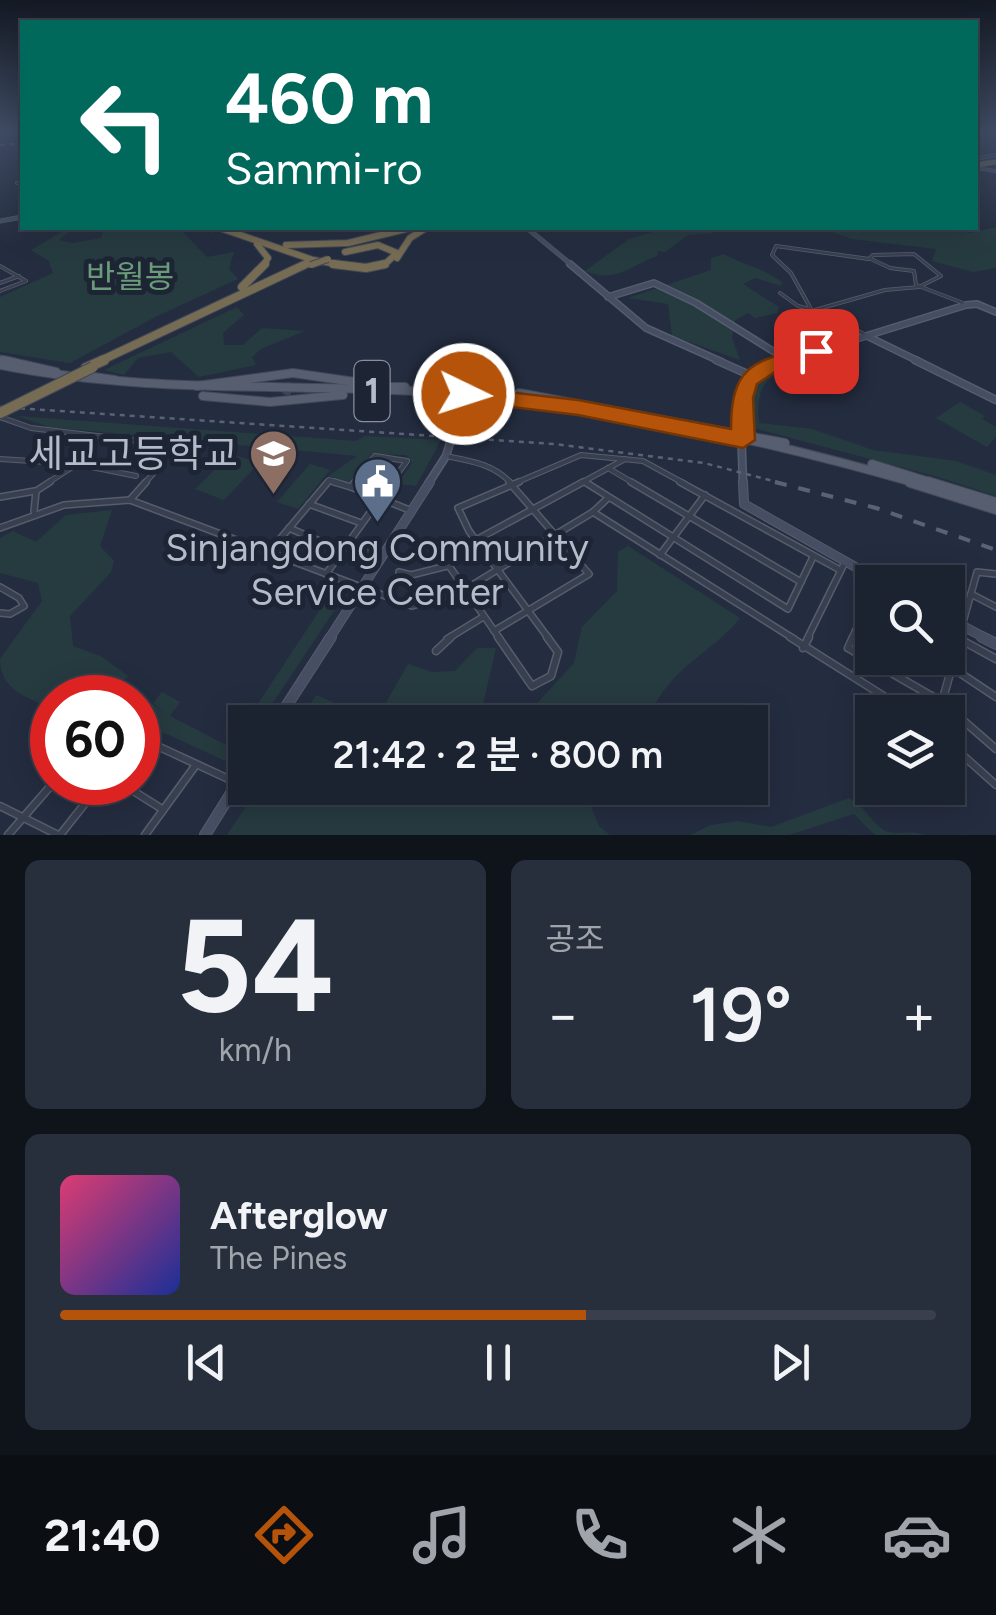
<!DOCTYPE html>
<html lang="ko">
<meta charset="utf-8">
<style>
body{margin:0;font-family:Figtree,"Noto Sans KR",sans-serif;background:#282f3c;color:#f1f3f6;height:100vh;display:flex;flex-direction:column;font-size:38px;white-space:nowrap}
*{box-sizing:border-box;margin:0}
p{font-size:32px;color:#a0a4ab}
.icon{flex:none;width:55px;height:55px;fill:none;stroke:currentColor;stroke-width:2;stroke-linecap:round;stroke-linejoin:round}
.map{position:relative;height:835px;overflow:hidden}
.drawer{display:flex;flex-direction:column;gap:25px;padding:25px;background:#0f131a;flex:1}
.drawer>*{flex:none}
.hud{position:absolute;left:20px;top:20px;width:958px;height:210px;border-radius:0px;box-shadow:0 5px 25px #0003,0 0 0 2px #393f4c;background:#00695c;color:#fff;overflow:hidden}
.buttons{position:absolute;left:855px;top:565px;display:grid;gap:20px}
.buttons a{display:grid;place-items:center;width:110px;height:110px;border-radius:0px;background:#1b2230;box-shadow:0 5px 25px #0003,0 0 0 2px #393f4c;font-size:50px}
.speed{position:absolute;left:30px;top:675px;display:flex;gap:20px;font-size:50px;font-weight:700;text-align:center}
.speed>*{display:grid;place-content:center;width:130px;height:130px;border-radius:50%;background:#1b2230;box-shadow:0 5px 25px #0003,0 0 0 2px #393f4c;line-height:1}
.speed .limit{border:15px solid #d22;background:#fff;color:#111}
.pin{position:absolute;display:grid;place-items:center;width:85px;height:85px;color:#fff;margin:-42px;border-radius:20px;box-shadow:0 5px 15px #0006}
.me{position:absolute;width:110px;margin:-55px;rotate:94deg;stroke-linejoin:round;filter:drop-shadow(0 0 8px #0008)}
.turn{display:flex;align-items:center;gap:35px;height:210px;padding:0 40px;font-size:45px}
.turn .icon{width:130px;height:130px;stroke-width:2.5}
.turn b{display:block;font-size:70px;line-height:85px}
.big{font-size:75px;font-weight:600;line-height:1.1}
.drawer .card{flex:1;display:flex;flex-direction:column;justify-content:center;gap:15px;min-width:0;padding:0 35px;border-radius:15px;background:#282f3c}
.drawer .dial{align-items:center;gap:0}
.dial b{font-size:130px;line-height:1}
.song{display:flex;align-items:center;gap:30px}
.cover{width:120px;height:120px;border-radius:15px;background:linear-gradient(135deg,hsl(340 70% 55%),hsl(230 70% 35%))}
.played{height:10px;border-radius:5px;background:linear-gradient(90deg,#b45309 60%,#393f4c 60%)}
.keys{display:flex;justify-content:space-around;direction:ltr}
.heat{display:flex;justify-content:space-between;align-items:center;font-size:55px;direction:ltr}
.drawer .tiles{flex:1;display:grid;gap:25px;grid-template-columns:1fr 1fr}
.card:last-child{grid-column:span 2}
.trip{position:absolute;left:228px;top:705px;width:540px;height:100px;border-radius:0px;background:#1b2230;box-shadow:0 5px 25px #0003,0 0 0 2px #393f4c;font-weight:600;line-height:100px;text-align:center}
.tab-bar{display:flex;height:160px;justify-content:space-around;align-items:center;background:#0b0e13;color:#a0a4ab}
.tab-bar .icon{width:70px;height:70px}
.tab-bar .on{color:#b45309}
.tab-bar b{font-size:45px;color:#f1f3f6}
.map>svg:first-child{display:block}
.green{fill:#263b40}
.lines{fill:none;stroke-linecap:round;stroke-linejoin:round}
.primary-tunnel{stroke:#3a4255;stroke-width:8;stroke-dasharray:8 4;stroke-linecap:butt}
.highway-tunnel{stroke:#3a4255;stroke-width:6;stroke-dasharray:6 2.5;stroke-linecap:butt}
.street-far3-casing{stroke:#565d6d;stroke-width:4}
.street-far2-casing{stroke:#565d6d;stroke-width:6}
.street-far1-casing{stroke:#565d6d;stroke-width:8}
.street-casing{stroke:#565d6d;stroke-width:9}
.secondary-far5-casing{stroke:#565d6d;stroke-width:4}
.secondary-far4-casing{stroke:#565d6d;stroke-width:5}
.secondary-far3-casing{stroke:#565d6d;stroke-width:8}
.secondary-far2-casing{stroke:#565d6d;stroke-width:9}
.secondary-far1-casing{stroke:#565d6d;stroke-width:10}
.secondary-casing{stroke:#565d6d;stroke-width:12}
.primary-far2-casing{stroke:#414858;stroke-width:9}
.primary-far1-casing{stroke:#414858;stroke-width:10}
.primary-casing{stroke:#414858;stroke-width:12}
.highway-far3-casing{stroke:#404757;stroke-width:6}
.highway-far2-casing{stroke:#404757;stroke-width:8}
.highway-far1-casing{stroke:#404757;stroke-width:10}
.highway-casing{stroke:#404757;stroke-width:12}
.street-far3{stroke:#383f4f;stroke-width:2.5}
.street-far2{stroke:#383f4f;stroke-width:4}
.street-far1{stroke:#383f4f;stroke-width:5}
.street{stroke:#383f4f;stroke-width:6}
.secondary-far5{stroke:#464e63;stroke-width:2.5}
.secondary-far4{stroke:#464e63;stroke-width:4}
.secondary-far3{stroke:#464e63;stroke-width:5}
.secondary-far2{stroke:#464e63;stroke-width:6}
.secondary-far1{stroke:#464e63;stroke-width:8}
.secondary{stroke:#464e63;stroke-width:10}
.primary-far2{stroke:#565e6f;stroke-width:6}
.primary-far1{stroke:#565e6f;stroke-width:8}
.primary{stroke:#565e6f;stroke-width:10}
.highway-far3{stroke:#766c54;stroke-width:5}
.highway-far2{stroke:#766c54;stroke-width:6}
.highway-far1{stroke:#766c54;stroke-width:8}
.highway{stroke:#766c54;stroke-width:10}
.rail-far1{stroke:#5a6376;stroke-width:2.5;stroke-dasharray:5 5;stroke-linecap:butt}
.rail{stroke:#5a6376;stroke-width:4;stroke-dasharray:12 12;stroke-linecap:butt}
.highway-bridge-far1-casing{stroke:#404757;stroke-width:8;stroke-linecap:butt}
.highway-bridge-casing{stroke:#404757;stroke-width:12;stroke-linecap:butt}
.highway-bridge-far1{stroke:#766c54;stroke-width:6}
.highway-bridge{stroke:#766c54;stroke-width:10}
.route{fill:#b45309;stroke:#753606;stroke-width:2.5}
.labels{text-anchor:middle;dominant-baseline:central;stroke-width:10;stroke-linejoin:round;paint-order:stroke}
.far-park-label{font-size:32px;fill:#6a9c7a;stroke:#1d2434}
.shield{fill:#1d2434;stroke:#878e9d;stroke-width:2.5}
.shield-label{font-size:35px;font-weight:bold;fill:#b4bbca}
.poi-label{font-size:38px;fill:#b4bbca;stroke:#1d2434;text-anchor:end}
</style>
<div class="map">
<svg width="996" height="835" viewBox="0 0 996 835">
<rect width="100%" height="100%" fill="#242d40"/>
<g class="green">
<path d="M 996,227 L 996,268 L 973,272 L 932,261 L 936,249 L 852,239 L 820,228 L 960,228 L 970,233 Z"/>
<path d="M 68,228 L 69,232 L 59,240 L 73,243 L 101,238 L 105,228 L 183,232 L 207,257 L 234,252 L 229,269 L 238,279 L 157,316 L 70,363 L 0,352 L 0,297 L 53,273 L 49,261 L 31,250 Z"/>
<path d="M 666,228 L 716,228 L 712,233 L 688,235 L 665,252 L 658,251 L 657,256 C 628,267 616,283 585,271 L 629,239 Z"/>
<path d="M 724,254 C 743,265 763,268 782,282 L 781,286 L 755,278 L 743,284 L 779,307 L 777,313 L 755,318 L 748,313 L 735,320 L 732,338 L 740,360 L 672,336 L 668,304 L 628,298 L 711,270 L 711,258 Z"/>
<path d="M 237,307 L 244,315 L 223,333 L 224,345 L 243,345 L 262,328 L 305,331 L 261,349 L 252,357 L 256,365 L 199,377 L 171,352 L 138,358 L 124,375 L 104,370 Z"/>
<path d="M 818,356 L 822,358 C 782,372 753,371 759,423 L 812,429 L 873,450 L 956,461 L 996,475 L 996,496 L 938,477 L 750,427 L 751,393 L 761,377 Z"/>
<path d="M 960,402 L 985,416 L 982,419 L 996,427 L 996,437 L 987,447 L 936,418 Z"/>
<path d="M 17,416 L 356,441 L 365,436 L 441,440 L 416,486 L 398,484 L 412,463 L 406,455 L 365,454 L 372,455 L 350,483 L 328,476 L 357,456 L 49,427 Z"/>
<path d="M 231,454 L 259,463 L 224,500 L 195,489 Z"/>
<path d="M 310,464 L 330,470 L 298,509 L 277,502 Z"/>
<path d="M 112,510 L 100,546 L 114,561 L 111,572 L 70,616 L 73,646 L 102,657 L 128,676 L 111,697 L 52,698 L 52,708 C 28,698 0,690 0,659 L 42,601 L 38,583 L 0,573 L 0,538 L 13,531 L 36,542 L 66,515 Z"/>
<path d="M 628,546 L 740,618 C 719,644 695,656 674,678 C 661,692 655,707 639,722 L 520,722 L 574,663 L 582,627 L 617,591 L 618,552 Z"/>
<path d="M 329,596 L 342,599 L 260,722 L 246,722 Z"/>
<path d="M 477,648 L 496,648 L 483,704 L 474,706 L 489,706 L 513,716 L 513,722 L 299,722 L 316,695 L 376,720 L 408,664 L 432,672 L 455,671 Z"/>
<path d="M 131,689 L 164,712 L 153,703 L 162,692 L 180,702 L 170,716 L 230,747 L 245,724 L 245,745 L 232,764 L 169,735 L 138,725 L 138,698 L 126,697 Z"/>
<path d="M 258,788 L 584,788 L 599,826 L 610,835 L 227,835 Z"/>
<path d="M 849,798 C 865,806 871,822 885,831 C 897,835 912,830 925,835 L 875,835 L 854,814 L 789,835 L 690,835 L 711,825 L 738,821 L 771,827 Z"/>
</g>
<g class="lines">
<path class="primary-tunnel" d="M 286,395 L 291,383"/>
<path class="highway-tunnel" d="M 209,228 L 214,230"/>
<defs>
<g id="street-far3">
<path d="M 975,135 L 981,134"/>
<path d="M 975,159 L 996,155"/>
<path d="M 17,183 L 22,182"/>
<path d="M 871,259 L 890,268 L 914,271 L 916,285 L 963,303"/>
<path d="M 0,266 L 26,281 L 0,291"/>
<path d="M 0,283 L 19,276"/>
<path d="M 780,293 L 798,306 L 810,309"/>
<path d="M 811,309 L 791,273 L 772,255 L 776,246 L 869,259 L 873,255 L 914,254 L 941,276 L 919,287 L 885,290 L 815,310"/>
<path d="M 819,311 L 868,336"/>
</g>
<g id="street-far2">
<path d="M 0,417 L 31,428 L 147,442 L 157,449 L 159,467 L 144,484"/>
<path d="M 446,456 C 471,461 494,464 512,484"/>
<path d="M 0,459 L 77,464"/>
<path d="M 608,468 L 635,484"/>
<path d="M 585,482 L 588,484"/>
<path d="M 46,484 L 77,464 L 136,476"/>
<path d="M 326,484 L 329,480 L 342,484"/>
<path d="M 353,484 L 375,456 L 407,461 L 390,484"/>
<path d="M 513,484 L 581,455 L 643,461 L 685,484"/>
<path d="M 579,484 L 625,459"/>
</g>
<g id="street-far1">
<path d="M 334,482 L 351,487 L 355,482"/>
<path d="M 519,482 L 458,508 L 469,531 L 549,639"/>
<path d="M 585,482 L 788,609 L 813,557"/>
<path d="M 631,482 L 801,582"/>
<path d="M 680,482 L 840,570"/>
<path d="M 351,487 L 412,511"/>
<path d="M 0,497 L 35,491"/>
<path d="M 130,500 L 146,482"/>
<path d="M 309,504 L 361,523"/>
<path d="M 34,512 L 36,491 L 50,482"/>
<path d="M 593,512 L 608,498"/>
<path d="M 0,528 L 64,505 L 130,500 L 412,606 L 464,590 L 593,512 L 794,639"/>
<path d="M 289,528 L 343,551"/>
<path d="M 476,540 L 583,482"/>
<path d="M 348,544 L 380,558"/>
<path d="M 269,552 L 328,482"/>
<path d="M 440,553 L 500,639"/>
<path d="M 660,555 L 705,495"/>
<path d="M 399,572 L 411,575 L 447,566"/>
<path d="M 326,574 L 392,482"/>
<path d="M 0,587 L 19,598 L 24,606 L 10,614 L 0,613"/>
<path d="M 971,594 L 996,607"/>
<path d="M 962,626 L 977,572 L 996,574"/>
<path d="M 494,631 L 589,574 L 509,482"/>
<path d="M 948,632 L 961,639"/>
<path d="M 447,639 L 483,617"/>
<path d="M 807,639 L 845,562"/>
<path d="M 852,639 L 872,591"/>
</g>
<g id="street">
<path d="M 498,637 L 532,686 L 551,676 L 558,652 L 547,637"/>
<path d="M 790,637 L 909,712"/>
<path d="M 853,637 L 848,648 L 942,702 L 940,712"/>
<path d="M 956,637 L 996,659"/>
<path d="M 960,638 L 942,702 L 996,749"/>
<path d="M 803,648 L 809,637"/>
<path d="M 436,651 L 451,637"/>
<path d="M 951,667 L 996,697"/>
<path d="M 138,737 L 237,783"/>
<path d="M 948,742 L 996,785"/>
<path d="M 119,782 L 162,809"/>
<path d="M 0,806 L 58,835"/>
<path d="M 8,835 L 54,782"/>
<path d="M 60,835 L 102,782"/>
<path d="M 145,835 L 195,766"/>
</g>
<path id="secondary-far5" d="M 975,168 L 996,171"/>
<g id="secondary-far4">
<path d="M 0,221 L 22,217"/>
<path d="M 527,228 L 573,266"/>
</g>
<g id="secondary-far3">
<path d="M 570,264 L 646,328 L 722,362"/>
<path d="M 608,297 L 654,283 L 696,303 L 787,360"/>
<path d="M 869,337 L 920,362"/>
<path d="M 782,362 L 966,305 L 977,304 L 996,312"/>
</g>
<g id="secondary-far2">
<path d="M 716,360 L 752,376"/>
<path d="M 915,360 L 996,400"/>
<path d="M 428,484 L 446,456 L 466,390"/>
<path d="M 743,484 L 741,424 L 745,385 L 759,372 L 788,360"/>
</g>
<g id="secondary-far1">
<path d="M 743,482 L 744,504 L 882,582"/>
<path d="M 948,618 L 987,639"/>
<path d="M 329,639 L 430,482"/>
</g>
<g id="secondary">
<path d="M 982,637 L 996,644"/>
<path d="M 276,722 L 331,637"/>
<path d="M 205,835 L 245,771"/>
</g>
<path id="primary-far2" d="M 0,359 L 14,362"/>
<g id="primary-far1">
<path d="M 3,360 L 56,372"/>
<path d="M 0,365 C 145,394 290,383 437,392 C 599,403 763,439 919,484"/>
<path d="M 80,375 L 115,380"/>
<path d="M 197,386 L 293,373 L 376,385"/>
<path d="M 374,387 L 405,387"/>
<path d="M 429,387 L 490,390"/>
<path d="M 519,393 L 785,443"/>
<path d="M 203,396 L 270,402 L 343,395"/>
<path d="M 872,464 L 936,484"/>
</g>
<g id="primary">
<path d="M 910,482 L 996,509"/>
<path d="M 928,482 L 996,503"/>
</g>
<path id="highway-far3" d="M 975,165 L 996,162"/>
<g id="highway-far2">
<path d="M 220,228 L 313,260 L 350,266"/>
<path d="M 257,244 L 268,258 L 263,266"/>
<path d="M 286,245 L 348,243 L 410,228"/>
<path d="M 345,252 L 378,245 L 397,253 L 385,264 L 372,266"/>
<path d="M 397,258 L 410,238 L 426,228"/>
<path d="M 301,266 L 306,264"/>
</g>
<g id="highway-far1">
<path d="M 333,264 L 366,268 L 385,264"/>
<path d="M 242,287 L 265,264"/>
<path d="M 98,362 L 306,264"/>
</g>
<path id="highway" d="M 86,368 L 104,360"/>
</defs>
<use href="#street-far3" class="street-far3-casing"/>
<use href="#street-far2" class="street-far2-casing"/>
<use href="#street-far1" class="street-far1-casing"/>
<use href="#street" class="street-casing"/>
<use href="#secondary-far5" class="secondary-far5-casing"/>
<use href="#secondary-far4" class="secondary-far4-casing"/>
<use href="#secondary-far3" class="secondary-far3-casing"/>
<use href="#secondary-far2" class="secondary-far2-casing"/>
<use href="#secondary-far1" class="secondary-far1-casing"/>
<use href="#secondary" class="secondary-casing"/>
<use href="#primary-far2" class="primary-far2-casing"/>
<use href="#primary-far1" class="primary-far1-casing"/>
<use href="#primary" class="primary-casing"/>
<use href="#highway-far3" class="highway-far3-casing"/>
<use href="#highway-far2" class="highway-far2-casing"/>
<use href="#highway-far1" class="highway-far1-casing"/>
<use href="#highway" class="highway-casing"/>
<use href="#street-far3" class="street-far3"/>
<use href="#street-far2" class="street-far2"/>
<use href="#street-far1" class="street-far1"/>
<use href="#street" class="street"/>
<use href="#secondary-far5" class="secondary-far5"/>
<use href="#secondary-far4" class="secondary-far4"/>
<use href="#secondary-far3" class="secondary-far3"/>
<use href="#secondary-far2" class="secondary-far2"/>
<use href="#secondary-far1" class="secondary-far1"/>
<use href="#secondary" class="secondary"/>
<use href="#primary-far2" class="primary-far2"/>
<use href="#primary-far1" class="primary-far1"/>
<use href="#primary" class="primary"/>
<use href="#highway-far3" class="highway-far3"/>
<use href="#highway-far2" class="highway-far2"/>
<use href="#highway-far1" class="highway-far1"/>
<use href="#highway" class="highway"/>
<g class="rail-far1">
<path d="M 0,145 L 22,144"/>
<path d="M 0,407 L 554,444 L 704,463 L 785,484"/>
</g>
<path class="rail" d="M 775,482 L 876,508 L 996,550"/>
<defs>
<path id="highway-bridge-far1" d="M 311,265 L 328,259"/>
<path id="highway-bridge" d="M 0,413 L 93,367"/>
</defs>
<use href="#highway-bridge-far1" class="highway-bridge-far1-casing"/>
<use href="#highway-bridge" class="highway-bridge-casing"/>
<use href="#highway-bridge-far1" class="highway-bridge-far1"/>
<use href="#highway-bridge" class="highway-bridge"/>
</g>
<linearGradient id="sky" x2="0" y2="1"><stop stop-color="#141923"/><stop offset="0.53" stop-color="#3f4c64"/><stop offset="1" stop-color="#3f4c64" stop-opacity="0"/></linearGradient>
<rect width="996" height="247" fill="url(#sky)"/>
<path class="route" d="M 816,345 L 823,347 L 823,355 L 775,372 L 757,384 L 753,398 L 755,440 L 743,448 L 578,415 L 464,401 L 454,394 L 464,387 L 578,400 L 731,429 C 731,362 756,361 816,345 Z"/>
<defs>
<symbol id="school-pin" viewBox="-11 -11 22 30"><path d="M0 17L-7.5 6A9.5 9.5 0 1 1 7.5 6Z" fill="#8d6e63" stroke="#1d2434"/><path d="M0-5L7-2L0 1L-7-2ZM-4 1L0 2.5L4 1V4Q0 6-4 4Z" fill="#fff"/></symbol>
<symbol id="civic-pin" viewBox="-11 -11 22 30"><path d="M0 17L-7.5 6A9.5 9.5 0 1 1 7.5 6Z" fill="#5c6f8a" stroke="#1d2434"/><path d="M-.6-6.5H3V-4.5H.6V-3L4-1V1h2V6H-6V1h2V-1L-.6-3ZM-1.2 2.5V6h2.4V2.5Z" fill="#fff"/></symbol>
</defs>
<g fill-rule="evenodd">
<use href="#school-pin" x="246" y="426" width="55" height="75"/>
<use href="#civic-pin" x="350" y="454" width="55" height="75"/>
</g>
<g class="labels">
<g class="far-park-label">
<text x="130" y="277">반월봉</text>
</g>
<rect class="shield" x="354.5" y="361" width="35" height="60" rx="8"/>
<g class="shield-label">
<text x="372" y="391">1</text>
</g>
<g class="poi-label">
<text x="238" y="454">세교고등학교</text>
<text x="377" y="548" text-anchor="middle">Sinjangdong Community<tspan x="377" dy="44">Service Center</tspan></text>
</g>
</g>
</svg>
<div class="buttons">
<a><svg class="icon" aria-label="search" viewBox="0 0 24 24"><circle cx="10" cy="10" r="6"/><path d="M15 15l6 6"/></svg></a>
<a><svg class="icon" aria-label="layers" viewBox="0 0 24 24"><path d="M12 4l9 5-9 5-9-5zM3 14l9 5 9-5"/></svg></a>
</div>
<div class="speed"><div class="limit">60</div></div>
<div class="pin" style="left:816px;top:351px;background:#d93025"><svg class="icon" aria-label="arrive" viewBox="0 0 24 24"><path d="M6 21V4h12l-3 4 3 4H6"/></svg></div>
<svg class="me" style="left:464px;top:394px" viewBox="-20 -20 40 40"><circle r="17" fill="#b45309" stroke="#fff" stroke-width="3"/><path d="M0-11L8 9 0 5-8 9z" fill="#fff"/></svg>
<div class="trip">21:42 · 2 분 · 800 m</div>
<div class="hud">
<div class="turn"><svg class="icon" aria-label="left" viewBox="0 0 24 24"><path d="M17 20v-9H6M10 6l-5 5 5 5"/></svg><div><b>460 m</b>Sammi-ro</div></div>
</div>
</div>
<section class="drawer">
<div class="tiles">
<div class="card dial"><b>54</b><p>km/h</p></div>
<div class="card"><p>공조</p>
<div class="heat"><a>−</a><b class="big">19°</b><a>+</a></div>
</div>
<div class="card">
<div class="song"><i class="cover"></i><div><b>Afterglow</b><p>The Pines</p></div></div>
<div class="played"></div>
<div class="keys"><svg class="icon" aria-label="previous" viewBox="0 0 24 24"><path d="M18 5L8 12l10 7zM5 5v14"/></svg><svg class="icon" aria-label="pause" viewBox="0 0 24 24"><path d="M8 5v14M16 5v14"/></svg><svg class="icon" aria-label="next" viewBox="0 0 24 24"><path d="M6 5l10 7-10 7zM19 5v14"/></svg></div>
</div>
</div>
</section>
<nav class="tab-bar">
<b>21:40</b>
<svg class="icon on" aria-label="directions" viewBox="0 0 24 24"><path d="M12 3l9 9-9 9-9-9zM9 14v-3h6M13 9l2 2-2 2"/></svg>
<svg class="icon" aria-label="music" viewBox="0 0 24 24"><path d="M9 18V5l10-2v13"/><circle cx="6" cy="18" r="3"/><circle cx="16" cy="16" r="3"/></svg>
<svg class="icon" aria-label="phone" viewBox="0 0 24 24"><path d="M5 4h4l2 5-3 2q2 4 5 5l2-3 5 2v4C11 20 4 13 5 4z"/></svg>
<svg class="icon" aria-label="climate" viewBox="0 0 24 24"><path d="M12 3v18M4 7l16 10M4 17L20 7"/></svg>
<svg class="icon" aria-label="car" viewBox="0 0 24 24"><path d="M5 17H2v-5l4-1 3-4h7l3 4 3 1v5h-3M9 17h6M6 11h13"/><circle cx="7" cy="17" r="2"/><circle cx="17" cy="17" r="2"/></svg>
</nav>
